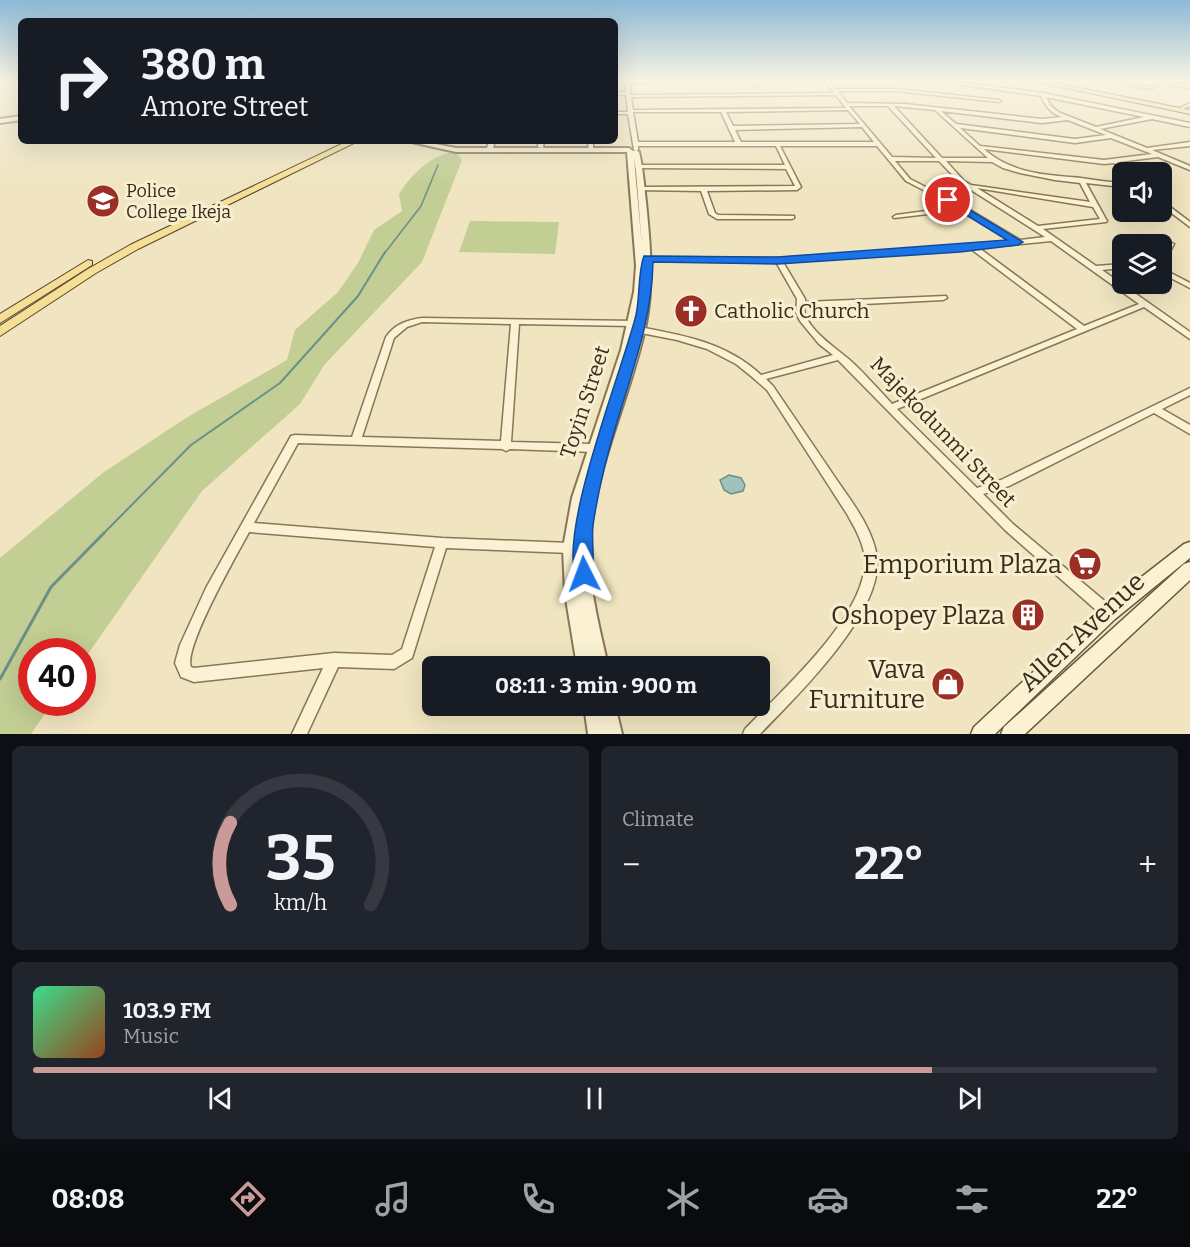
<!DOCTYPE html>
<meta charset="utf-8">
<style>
body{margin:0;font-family:Bitter,serif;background:#20242c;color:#f1f3f6;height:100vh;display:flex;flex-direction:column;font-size:22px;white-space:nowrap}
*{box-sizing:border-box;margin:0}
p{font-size:20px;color:#9ea1a6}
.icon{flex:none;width:33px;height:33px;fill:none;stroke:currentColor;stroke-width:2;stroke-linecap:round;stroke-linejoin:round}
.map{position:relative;height:734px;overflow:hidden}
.side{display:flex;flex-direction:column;gap:12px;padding:12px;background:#0d0f14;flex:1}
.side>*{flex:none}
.banner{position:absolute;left:18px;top:18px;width:600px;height:126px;border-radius:9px;box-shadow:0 6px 24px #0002;background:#171b24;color:#f1f3f6;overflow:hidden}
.buttons{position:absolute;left:1112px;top:162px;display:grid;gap:12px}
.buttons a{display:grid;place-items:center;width:60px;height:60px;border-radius:9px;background:#171b24;box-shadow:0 6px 24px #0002;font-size:30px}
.speed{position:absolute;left:18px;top:638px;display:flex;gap:12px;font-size:30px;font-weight:700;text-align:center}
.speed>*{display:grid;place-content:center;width:78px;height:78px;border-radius:50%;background:#171b24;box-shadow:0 6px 24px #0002;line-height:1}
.speed .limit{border:9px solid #d22;background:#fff;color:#111}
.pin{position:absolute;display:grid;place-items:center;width:51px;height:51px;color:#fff;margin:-26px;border:3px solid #fff;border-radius:50%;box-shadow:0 2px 6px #0007}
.me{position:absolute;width:66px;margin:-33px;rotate:357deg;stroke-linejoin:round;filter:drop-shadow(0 0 4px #0008)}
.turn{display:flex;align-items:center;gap:21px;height:126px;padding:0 24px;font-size:27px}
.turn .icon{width:78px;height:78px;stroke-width:2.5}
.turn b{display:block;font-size:42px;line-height:51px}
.big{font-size:45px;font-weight:700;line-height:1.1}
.side .widget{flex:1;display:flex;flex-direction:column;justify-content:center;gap:9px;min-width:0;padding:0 21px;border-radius:9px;background:#20242c}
.side .dial{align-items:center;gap:0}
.dial svg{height:156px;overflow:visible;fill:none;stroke:#363941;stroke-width:7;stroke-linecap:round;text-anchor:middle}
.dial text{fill:#f1f3f6;stroke:none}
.song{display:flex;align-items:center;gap:18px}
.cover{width:72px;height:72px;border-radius:9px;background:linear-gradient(135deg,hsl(150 70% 55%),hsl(20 70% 35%))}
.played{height:6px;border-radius:3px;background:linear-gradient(90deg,#ca9a98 80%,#363941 80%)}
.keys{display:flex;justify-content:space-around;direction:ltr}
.heat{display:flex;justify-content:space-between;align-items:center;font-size:33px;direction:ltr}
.side .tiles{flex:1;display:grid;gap:12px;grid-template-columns:1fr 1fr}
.widget:last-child{grid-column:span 2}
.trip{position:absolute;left:422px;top:656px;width:348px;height:60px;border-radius:9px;background:#171b24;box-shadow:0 6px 24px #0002;font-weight:700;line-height:60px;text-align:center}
.tab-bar{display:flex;height:96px;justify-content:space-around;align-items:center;background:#090b0e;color:#9ea1a6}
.tab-bar .icon{width:42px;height:42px}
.tab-bar .current{color:#ca9a98}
.tab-bar b{font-size:27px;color:#f1f3f6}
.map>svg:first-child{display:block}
.green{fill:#c2ce93}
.water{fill:#a3c1bb;stroke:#6a9089;stroke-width:1.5}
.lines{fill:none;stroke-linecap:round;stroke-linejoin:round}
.stream-far2{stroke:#6a9089;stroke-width:1.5}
.stream-far1{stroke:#6a9089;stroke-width:2}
.stream{stroke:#6a9089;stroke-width:3}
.minor-casing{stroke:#897657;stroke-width:3}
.tertiary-casing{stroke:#897657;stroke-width:4}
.secondary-casing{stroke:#6b573a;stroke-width:3}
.primary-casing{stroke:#57432c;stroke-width:2}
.minor{fill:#faf2d3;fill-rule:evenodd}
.tertiary{fill:#faf2d3;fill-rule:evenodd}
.secondary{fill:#faf2d3;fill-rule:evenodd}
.primary{fill:#f5df96;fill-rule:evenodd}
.route{fill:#1a73e8;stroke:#114b97;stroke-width:1.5}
.labels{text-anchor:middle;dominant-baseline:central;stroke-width:6;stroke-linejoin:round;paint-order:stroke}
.far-poi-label{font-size:18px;fill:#382c1c;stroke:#f7efd0;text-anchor:start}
.poi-label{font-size:21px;fill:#382c1c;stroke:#f7efd0;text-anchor:start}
.street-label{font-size:21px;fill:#382c1c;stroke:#f7efd0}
.near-poi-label{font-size:26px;fill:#382c1c;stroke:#f7efd0;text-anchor:end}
.near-street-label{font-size:26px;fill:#382c1c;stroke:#f7efd0}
</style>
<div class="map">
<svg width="1190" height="734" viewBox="0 0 1190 734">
<rect width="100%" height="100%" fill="#f0e5c0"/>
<g class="green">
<path d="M 456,152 L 462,160 L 422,262 L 325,364 L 300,404 L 202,491 L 83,661 L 82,651 L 32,651 L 32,702 L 53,702 L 31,734 L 0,734 L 0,558 L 104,472 L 186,418 L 287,360 L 295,330 L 338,292 L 358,263 L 374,230 L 402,211 L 399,194 C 412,174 431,154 456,152 Z"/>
<path d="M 470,221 L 559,222 L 555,254 L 459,252 Z"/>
</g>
<path class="water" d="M 729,475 L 741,478 L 745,485 L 743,491 L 731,494 L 724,490 L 720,480 Z"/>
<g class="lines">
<path class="stream-far2" d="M 384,254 L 421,206 L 438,165"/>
<path class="stream-far1" d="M 103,534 L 191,445 L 280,383 L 358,296 L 385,252"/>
<path class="stream" d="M 0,679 L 51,587 L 104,533"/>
<defs>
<g id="minor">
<path d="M 626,80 L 754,81 L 752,82 L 630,83 L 630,95 L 834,93 L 824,80 L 828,80 L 835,89 L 897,89 L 999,100 L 1001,101 L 999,102 L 897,91 L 838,91 L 847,103 L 905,104 L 1042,119 L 1062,117 C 1051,113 1046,107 1041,96 L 928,80 L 941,80 L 1043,93 L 1190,123 L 1190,127 L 1152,119 L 1100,129 L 1147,148 L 1190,142 L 1190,146 L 1152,150 L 1190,166 L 1190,170 L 1158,157 L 1119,162 L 1131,172 L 1125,172 L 1114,163 L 1104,164 L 984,149 C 1012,174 1046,175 1081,178 C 1094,180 1108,182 1122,183 L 1122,187 L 1086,183 L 1107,221 L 1106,222 L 1043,229 L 1096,266 L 1122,264 L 1122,268 L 1102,270 L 1190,332 L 1190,339 L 1144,307 L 897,409 L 977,488 L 1001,480 L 1190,388 L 1190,395 L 1162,409 L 1190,425 L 1190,434 L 1154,413 L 1009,486 L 983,494 L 1013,524 L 1114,609 L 1115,613 L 1114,617 L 1109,619 L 1104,617 L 1005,530 L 838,360 L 766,379 L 773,386 C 792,414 811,442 830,470 C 847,496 873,526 877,558 C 883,613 796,697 760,734 L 743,734 L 745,729 C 782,690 864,618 865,562 C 865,545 855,528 847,514 L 767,390 L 751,376 L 736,364 L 707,349 L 677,340 L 636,332 L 635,330 L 639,327 C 683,335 727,343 761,375 L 833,355 L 819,344 L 800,321 L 796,313 L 797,299 L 776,262 L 648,261 L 644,259 L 648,257 L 778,258 L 960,246 L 1011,241 L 962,210 L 894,218 L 893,217 L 896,215 L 956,207 L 906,181 L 877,146 L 780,146 L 801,187 L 797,190 L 707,191 L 715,213 L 718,215 L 794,216 L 794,218 L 792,219 L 717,219 L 709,214 L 701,191 L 638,190 L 638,188 L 640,187 L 795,186 L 786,169 L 638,168 L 637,167 L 640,165 L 785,165 L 776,146 L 638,146 L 638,150 L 634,150 L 628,114 L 615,114 L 615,112 L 628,112 L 626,95 L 615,94 L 615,92 L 626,92 ZM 836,95 L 846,108 L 633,110 L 631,97 ZM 1046,97 L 1144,117 L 1096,127 L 1058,112 L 1050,105 ZM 849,106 L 888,106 L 936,158 L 892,157 ZM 894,106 L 935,110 L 988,158 L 942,158 ZM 848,110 L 860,124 L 733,126 L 726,112 ZM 941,111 L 1042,123 L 1068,120 L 1106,135 L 1075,139 L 956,124 ZM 721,112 L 735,142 L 638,142 L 633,112 ZM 862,127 L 874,142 L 741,142 L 735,130 ZM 960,128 L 1075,143 L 1111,138 L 1152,154 L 1104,160 L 980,146 ZM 895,161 L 939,161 L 960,183 L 1045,237 L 1020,240 L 965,207 L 910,179 ZM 946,161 L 992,162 L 1003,168 L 1020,173 L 1055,180 L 1080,183 L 1090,202 L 971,185 L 964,181 ZM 977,188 L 1093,207 L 1100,219 L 1038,226 ZM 1051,241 L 1139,304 L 1084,326 L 979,248 ZM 971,249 L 1077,329 L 892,404 C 879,390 866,375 852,362 C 839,350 803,328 804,307 L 943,300 L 947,298 L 946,296 L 805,302 L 805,299 L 783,262 Z"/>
<path d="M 779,80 L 794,80 L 754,85 L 752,84 Z"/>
<path d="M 1102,80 L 1112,80 L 1149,87 L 1159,82 L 1157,80 L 1160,80 L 1190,87 L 1190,89 L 1164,83 L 1150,89 Z"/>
<path d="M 1190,103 L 1190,106 L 1182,109 L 1180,108 Z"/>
<path d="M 489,141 L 495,141 L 493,148 L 490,150 L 487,148 Z"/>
<path d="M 538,141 L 544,141 L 543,148 L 538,147 Z"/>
<path d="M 587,141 L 593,141 L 593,148 L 589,148 Z"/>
<path d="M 1161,200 L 1190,222 L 1190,227 L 1161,205 Z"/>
<path d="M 1170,242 L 1174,244 L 1169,253 L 1161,258 L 1161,252 L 1168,243 Z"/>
<path d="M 1161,268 L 1190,283 L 1190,288 L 1161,273 Z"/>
<path d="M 422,318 L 636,321 L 637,323 L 636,325 L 633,326 L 519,324 L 511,442 L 593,444 L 597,445 L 598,448 L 597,451 L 593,452 L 510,449 L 506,451 L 502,449 L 298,443 L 254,523 L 442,538 L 570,543 L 574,544 L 576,548 L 574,552 L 570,553 L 446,548 L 412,658 L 394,669 L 338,667 L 307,734 L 292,734 L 323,668 L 194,682 L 181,677 L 175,663 L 180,645 L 206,588 L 291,436 L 295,435 L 352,437 L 386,337 C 395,324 407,320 422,318 ZM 422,322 L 511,324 L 501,441 L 362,437 L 394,338 L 407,327 ZM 249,532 L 435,547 L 402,649 L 392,655 L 334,653 L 194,668 L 191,667 C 183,648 238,553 249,532 Z"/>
</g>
<g id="tertiary">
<path d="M 21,116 L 21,120 L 0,123 L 0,119 Z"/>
<path d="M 407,141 L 420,141 L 456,148 L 629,148 L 633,151 L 636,150 L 639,152 C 643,168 644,185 646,202 C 650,243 654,282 646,324 C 631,397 595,465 590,540 C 587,582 599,625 608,666 L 577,666 L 565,593 L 563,548 L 572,498 L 621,350 L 634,292 L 636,266 L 627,152 L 456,152 ZM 634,158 L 636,171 L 642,247 Z"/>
<path d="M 584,705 L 615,705 L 622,734 L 588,734 Z"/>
</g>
<g id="secondary">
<path d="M 1190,542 L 1190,558 L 1115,619 L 995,734 L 971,734 L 974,727 L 1103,607 L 1184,544 Z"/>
<path d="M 1190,562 L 1190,580 L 1025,734 L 1001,734 L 1004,727 L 1184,564 Z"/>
</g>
<g id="primary">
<path d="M 1027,80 L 1040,80 L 1190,110 L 1190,114 Z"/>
<path d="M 348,141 L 358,141 L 138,249 L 96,273 L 0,336 L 0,326 L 88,269 L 130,245 Z"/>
<path d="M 88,260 L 92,261 L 92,265 L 0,323 L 0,314 Z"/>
</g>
</defs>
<use href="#minor" class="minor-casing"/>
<use href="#tertiary" class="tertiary-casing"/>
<use href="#secondary" class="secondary-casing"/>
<use href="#primary" class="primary-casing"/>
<use href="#minor" class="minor"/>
<use href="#tertiary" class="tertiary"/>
<use href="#secondary" class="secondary"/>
<use href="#primary" class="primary"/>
</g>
<linearGradient id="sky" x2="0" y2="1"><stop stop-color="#8cb9d6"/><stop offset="0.44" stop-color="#f8f3e3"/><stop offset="1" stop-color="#f8f3e3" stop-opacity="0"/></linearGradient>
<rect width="1190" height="183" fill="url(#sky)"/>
<path class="route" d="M 948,197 L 1023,242 L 1018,245 L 960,252 L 778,264 L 653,262 C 652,318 633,369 617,422 C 607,455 598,491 593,525 C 591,540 596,569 591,580 L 584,582 L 577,580 C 556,534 623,369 636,315 C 640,297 638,271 644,256 L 778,257 L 1007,240 L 945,202 L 945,198 Z"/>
<defs>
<symbol id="school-disc" viewBox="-11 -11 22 22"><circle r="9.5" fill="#9b2e25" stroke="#f7efd0"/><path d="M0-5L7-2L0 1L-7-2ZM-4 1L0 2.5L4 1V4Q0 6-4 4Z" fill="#fff"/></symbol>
<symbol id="church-disc" viewBox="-11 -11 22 22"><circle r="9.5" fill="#9b2e25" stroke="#f7efd0"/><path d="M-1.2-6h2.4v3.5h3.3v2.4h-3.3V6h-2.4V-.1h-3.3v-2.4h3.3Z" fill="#fff"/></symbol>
<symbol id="supermarket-disc" viewBox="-11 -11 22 22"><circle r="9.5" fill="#9b2e25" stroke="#f7efd0"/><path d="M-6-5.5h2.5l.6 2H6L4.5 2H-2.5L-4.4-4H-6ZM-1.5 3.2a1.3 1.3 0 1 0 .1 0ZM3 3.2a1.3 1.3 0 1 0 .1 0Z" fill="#fff"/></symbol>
<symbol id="building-disc" viewBox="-11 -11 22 22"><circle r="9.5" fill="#9b2e25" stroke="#f7efd0"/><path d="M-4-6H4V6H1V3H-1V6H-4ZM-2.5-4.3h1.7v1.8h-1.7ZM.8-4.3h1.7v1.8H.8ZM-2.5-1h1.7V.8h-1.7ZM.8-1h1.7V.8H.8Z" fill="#fff"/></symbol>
<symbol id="shop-disc" viewBox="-11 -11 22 22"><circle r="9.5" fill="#9b2e25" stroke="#f7efd0"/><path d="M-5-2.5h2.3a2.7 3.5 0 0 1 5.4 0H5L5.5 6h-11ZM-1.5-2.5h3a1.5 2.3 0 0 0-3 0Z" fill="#fff"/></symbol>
</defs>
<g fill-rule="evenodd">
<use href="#school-disc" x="84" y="182" width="38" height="38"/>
<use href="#church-disc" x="672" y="292" width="38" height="38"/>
<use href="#supermarket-disc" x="1066" y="545" width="38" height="38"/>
<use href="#building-disc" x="1009" y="596" width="38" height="38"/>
<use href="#shop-disc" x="929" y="665" width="38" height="38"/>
</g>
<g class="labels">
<g class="far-poi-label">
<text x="126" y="191">Police<tspan x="126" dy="21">College Ikeja</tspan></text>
</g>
<g class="poi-label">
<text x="714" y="311">Catholic Church</text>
</g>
<g class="street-label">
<text transform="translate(585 402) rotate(-72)">Toyin Street</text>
<text transform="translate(943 432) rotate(46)">Majekodunmi Street</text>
</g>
<g class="near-poi-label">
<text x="1062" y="564">Emporium Plaza</text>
<text x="1005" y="615">Oshopey Plaza</text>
<text x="925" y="669">Vava<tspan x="925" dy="30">Furniture</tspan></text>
</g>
<g class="near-street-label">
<text transform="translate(1082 632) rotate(-43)">Allen Avenue</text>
</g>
</g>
</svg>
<div class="buttons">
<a><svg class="icon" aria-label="sound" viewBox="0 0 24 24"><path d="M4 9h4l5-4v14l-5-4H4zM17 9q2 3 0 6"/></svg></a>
<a><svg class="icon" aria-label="layers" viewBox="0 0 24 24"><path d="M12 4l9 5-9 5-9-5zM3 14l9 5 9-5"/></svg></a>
</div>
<div class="speed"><div class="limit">40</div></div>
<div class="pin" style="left:948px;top:200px;background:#d93025"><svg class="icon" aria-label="arrive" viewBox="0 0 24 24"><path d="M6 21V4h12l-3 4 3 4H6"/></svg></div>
<svg class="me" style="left:584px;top:574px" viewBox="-20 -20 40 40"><path d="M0-17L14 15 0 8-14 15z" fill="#1a73e8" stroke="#fff" stroke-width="4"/></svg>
<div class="trip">08:11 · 3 min · 900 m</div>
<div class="banner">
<div class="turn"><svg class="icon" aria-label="right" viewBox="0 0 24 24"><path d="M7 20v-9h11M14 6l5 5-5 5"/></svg><div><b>380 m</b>Amore Street</div></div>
</div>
</div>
<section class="side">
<div class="tiles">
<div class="widget dial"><svg viewBox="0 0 100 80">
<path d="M14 69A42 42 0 1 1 86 69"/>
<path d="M14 69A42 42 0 0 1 14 27" stroke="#ca9a98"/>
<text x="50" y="56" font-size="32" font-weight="700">35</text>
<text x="50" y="72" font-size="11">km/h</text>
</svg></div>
<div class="widget"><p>Climate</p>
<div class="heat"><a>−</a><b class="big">22°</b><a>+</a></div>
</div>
<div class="widget">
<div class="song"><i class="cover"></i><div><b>103.9 FM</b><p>Music</p></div></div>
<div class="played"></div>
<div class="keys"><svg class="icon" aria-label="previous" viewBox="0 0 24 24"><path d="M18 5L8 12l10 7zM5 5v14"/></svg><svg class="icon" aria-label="pause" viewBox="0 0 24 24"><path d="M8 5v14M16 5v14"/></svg><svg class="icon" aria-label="next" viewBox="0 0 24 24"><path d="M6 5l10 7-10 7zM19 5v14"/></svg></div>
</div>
</div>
</section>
<nav class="tab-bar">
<b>08:08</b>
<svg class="icon current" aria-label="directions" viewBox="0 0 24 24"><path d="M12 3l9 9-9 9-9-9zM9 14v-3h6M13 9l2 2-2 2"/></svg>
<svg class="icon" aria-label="music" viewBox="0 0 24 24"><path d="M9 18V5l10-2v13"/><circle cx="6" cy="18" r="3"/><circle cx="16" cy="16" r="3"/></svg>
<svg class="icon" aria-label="phone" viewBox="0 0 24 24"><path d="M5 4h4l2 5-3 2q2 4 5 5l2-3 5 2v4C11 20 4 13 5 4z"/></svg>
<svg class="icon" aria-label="climate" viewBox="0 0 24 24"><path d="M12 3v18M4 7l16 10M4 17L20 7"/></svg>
<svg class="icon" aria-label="car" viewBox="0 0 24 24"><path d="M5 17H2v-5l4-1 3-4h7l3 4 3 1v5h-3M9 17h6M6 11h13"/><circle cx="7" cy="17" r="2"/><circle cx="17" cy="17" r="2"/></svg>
<svg class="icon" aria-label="filters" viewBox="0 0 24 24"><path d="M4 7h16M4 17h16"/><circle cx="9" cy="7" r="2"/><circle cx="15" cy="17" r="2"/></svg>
<b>22°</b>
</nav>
